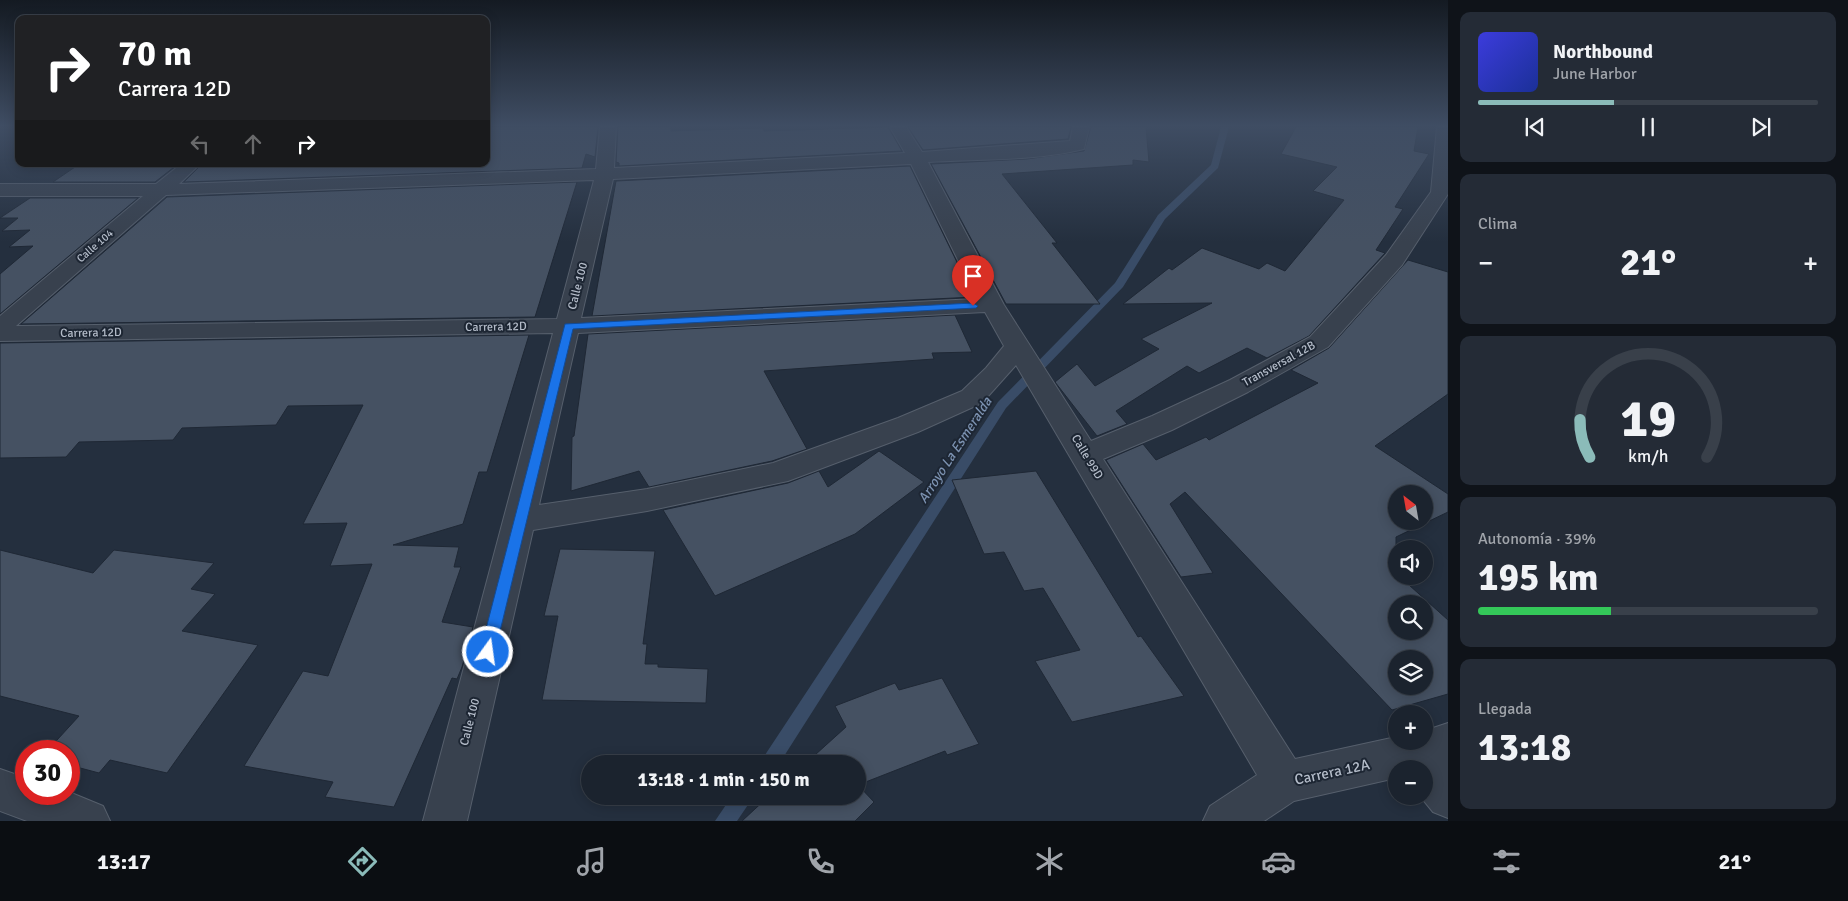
<!DOCTYPE html>
<html lang="es">
<meta charset="utf-8">
<style>
body{margin:0;font-family:Signika,sans-serif;background:#242b36;color:#f1f3f6;height:100vh;display:flex;flex-direction:column;font-size:19px;white-space:nowrap}
*{box-sizing:border-box;margin:0}
p{font-size:16px;color:#a0a4aa}
.icon{flex:none;width:28px;height:28px;fill:none;stroke:currentColor;stroke-width:2;stroke-linecap:round;stroke-linejoin:round}
.map{position:relative;flex:1;overflow:hidden}
.side{display:flex;flex-direction:column;gap:12px;padding:12px;background:#0f1319;width:400px}
.side>*{flex:none}
.hud{position:absolute;left:15px;top:15px;width:475px;height:152px;border-radius:10px;box-shadow:0 2px 12px #0003,0 0 0 1px #39404a;background:#202124;color:#fff;overflow:hidden}
.needle{width:32px;rotate:329deg}
.tools{position:absolute;left:1388px;top:485px;display:grid;gap:10px}
.tools a{display:grid;place-items:center;width:45px;height:45px;border-radius:50%;background:#1b232e;box-shadow:0 2px 12px #0003,0 0 0 1px #39404a;font-size:25px}
.speed{position:absolute;left:15px;top:740px;display:flex;gap:10px;font-size:25px;font-weight:700;text-align:center}
.speed>*{display:grid;place-content:center;width:65px;height:65px;border-radius:50%;background:#1b232e;box-shadow:0 2px 12px #0003,0 0 0 1px #39404a;line-height:1}
.speed .limit{border:8px solid #d22;background:#fff;color:#111}
.pin{position:absolute;display:grid;place-items:center;width:42px;height:42px;color:#fff;margin:-51px -21px;border-radius:50% 50% 50% 0;rotate:-45deg;box-shadow:0 0 5px #0007}
.pin .icon{rotate:45deg}
.me{position:absolute;width:55px;margin:-28px;rotate:14deg;stroke-linejoin:round;filter:drop-shadow(0 0 4px #0008)}
.turn{display:flex;align-items:center;gap:18px;height:105px;padding:0 20px;font-size:22px}
.turn .icon{width:65px;height:65px;stroke-width:2.5}
.turn b{display:block;font-size:35px;line-height:42px}
.lanes{display:flex;align-items:center;height:48px;padding:0 20px;background:#0003;justify-content:center;gap:25px;direction:ltr}
.lanes .off{opacity:.35}
.big{font-size:38px;font-weight:800;line-height:1.1}
.side .widget{flex:1;display:flex;flex-direction:column;justify-content:center;gap:8px;min-width:0;padding:0 18px;border-radius:10px;background:#242b36}
.side .dial{align-items:center;gap:0}
.dial svg{height:130px;overflow:visible;fill:none;stroke:#39404a;stroke-width:7;stroke-linecap:round;text-anchor:middle}
.dial text{fill:#f1f3f6;stroke:none}
.song{display:flex;align-items:center;gap:15px}
.cover{width:60px;height:60px;border-radius:8px;background:linear-gradient(135deg,hsl(240 70% 55%),hsl(230 70% 35%))}
.played{height:5px;border-radius:2px;background:linear-gradient(90deg,#8bbbb9 40%,#39404a 40%)}
.keys{display:flex;justify-content:space-around;direction:ltr}
.heat{display:flex;justify-content:space-between;align-items:center;font-size:28px;direction:ltr}
.charge{height:8px;border-radius:4px;background:linear-gradient(90deg,#34c759 39%,#39404a 0)}
.trip{position:absolute;left:581px;top:755px;width:285px;height:50px;border-radius:25px;background:#1b232e;box-shadow:0 2px 12px #0003,0 0 0 1px #39404a;font-weight:800;line-height:50px;text-align:center}
.tabs{display:flex;height:80px;justify-content:space-around;align-items:center;background:#0b0e12;color:#a0a4aa}
.tabs .icon{width:35px;height:35px}
.tabs .on{color:#8bbbb9}
.tabs b{font-size:22px;color:#f1f3f6}
main{display:flex;flex:1;min-height:0}
.map>svg:first-child{display:block}
.lines{fill:none;stroke-linecap:round;stroke-linejoin:round}
.stream{fill:#394c67;fill-rule:evenodd}
.building{fill:#455162;stroke:#1f2835;fill-rule:evenodd}
.minor-casing{stroke:#565f6c;stroke-width:2}
.minor{fill:#38414e;fill-rule:evenodd}
.route{fill:#1a73e8;stroke:#114b97}
.labels{text-anchor:middle;dominant-baseline:central;stroke-width:4;stroke-linejoin:round;paint-order:stroke}
.far-street-label{font-size:11px;fill:#b4bcc9;stroke:#1d2633}
.street-label{font-size:12px;fill:#b4bcc9;stroke:#1d2633}
.water-label{font-size:14px;font-style:italic;fill:#7c92b1;stroke:#1d2633}
.near-street-label{font-size:15px;fill:#b4bcc9;stroke:#1d2633}
</style>
<main>
<div class="map">
<svg width="1448" height="821" viewBox="0 0 1448 821">
<rect width="100%" height="100%" fill="#242f3e"/>
<g class="lines">
<g class="stream">
<path d="M 1221,127 L 1229,127 L 1218,168 L 1165,219 L 1123,287 L 1006,408 L 779,764 L 759,764 L 998,402 L 1115,283 L 1158,215 L 1211,165 Z"/>
<path d="M 732,796 L 754,796 L 737,821 L 715,821 Z"/>
</g>
</g>
<g class="building">
<path d="M 491,127 L 598,127 L 595,157 L 586,154 L 582,168 L 184,182 L 202,164 L 486,164 L 486,128 Z"/>
<path d="M 618,127 L 671,127 L 671,131 L 763,128 L 764,131 L 888,127 L 902,151 L 619,166 L 619,163 L 616,162 Z"/>
<path d="M 908,127 L 1071,127 L 1068,139 L 923,150 Z"/>
<path d="M 1091,127 L 1146,127 L 1149,162 L 1133,160 L 1133,165 L 1002,174 L 1057,243 L 1052,243 L 1100,304 L 1006,304 L 931,164 L 1027,159 L 1084,151 Z"/>
<path d="M 1296,127 L 1418,127 L 1414,151 L 1429,154 L 1395,207 L 1403,209 L 1376,250 L 1385,253 L 1309,336 L 1267,358 L 1247,348 L 1199,373 L 1187,366 L 1116,411 L 1127,424 L 1097,436 L 1055,382 L 1077,364 L 1095,386 L 1159,349 L 1141,339 L 1212,303 L 1123,304 L 1169,268 L 1172,270 L 1202,248 L 1259,269 L 1267,263 L 1285,271 L 1344,200 L 1313,191 L 1337,167 L 1281,154 Z"/>
<path d="M 118,164 L 178,164 L 155,182 L 53,182 L 75,167 L 114,167 Z"/>
<path d="M 910,166 L 974,297 L 592,316 L 616,181 Z"/>
<path d="M 577,182 L 535,317 L 21,324 L 167,197 Z"/>
<path d="M 30,198 L 138,198 L 0,314 L 0,274 L 33,246 L 9,247 L 30,230 L 2,231 L 18,218 L 0,218 Z"/>
<path d="M 1408,260 L 1448,272 L 1448,394 L 1375,446 L 1448,494 L 1448,512 L 1396,537 L 1396,576 L 1399,576 L 1448,620 L 1448,694 L 1392,710 L 1185,492 L 1170,504 L 1213,573 L 1181,577 L 1106,460 L 1143,444 L 1156,460 L 1206,437 L 1209,440 L 1318,383 L 1291,370 L 1329,348 ZM 1396,494 L 1424,494 L 1424,521 L 1396,521 ZM 1396,604 L 1424,604 L 1424,631 L 1396,631 ZM 1396,659 L 1424,659 L 1424,686 L 1396,686 Z"/>
<path d="M 955,315 L 972,352 L 932,353 L 934,359 L 764,371 L 807,449 L 772,461 L 649,487 L 639,471 L 571,491 L 572,437 L 574,436 L 588,334 Z"/>
<path d="M 529,335 L 487,472 L 479,472 L 463,524 L 393,545 L 459,547 L 454,567 L 461,567 L 442,622 L 473,627 L 462,667 L 457,679 L 452,678 L 394,807 L 325,797 L 333,782 L 244,766 L 303,671 L 328,676 L 372,564 L 330,566 L 347,523 L 303,524 L 363,405 L 288,406 L 276,425 L 182,428 L 173,440 L 79,442 L 66,457 L 0,458 L 0,343 Z"/>
<path d="M 879,451 L 924,482 L 855,534 L 715,596 L 663,510 L 788,483 L 819,471 L 828,487 Z"/>
<path d="M 1036,471 L 1138,637 L 1141,636 L 1184,696 L 1072,722 L 1035,661 L 1080,650 L 1043,588 L 1024,591 L 1004,552 L 984,554 L 952,480 Z"/>
<path d="M 560,549 L 655,551 L 643,644 L 647,644 L 645,664 L 658,664 L 658,667 L 708,669 L 706,703 L 542,700 L 558,616 L 544,616 Z"/>
<path d="M 0,550 L 93,573 L 114,550 L 214,563 L 191,589 L 215,594 L 182,631 L 258,645 L 167,773 L 110,760 L 99,773 L 69,765 L 69,751 L 47,751 L 79,716 L 0,696 Z"/>
<path d="M 942,678 L 979,744 L 947,755 L 945,751 L 858,785 L 874,802 L 855,821 L 742,821 L 769,796 L 858,796 L 858,764 L 805,764 L 846,727 L 835,706 L 895,683 L 899,690 Z"/>
</g>
<g class="lines">
<defs>
<g id="minor">
<path d="M 600,127 L 616,127 L 614,168 L 905,153 L 890,127 L 906,127 L 922,152 L 1070,141 L 1073,127 L 1089,127 L 1084,149 C 1036,161 978,159 928,162 L 1004,305 L 1091,441 L 1152,416 L 1230,380 L 1310,337 L 1386,255 L 1431,192 L 1437,127 L 1448,127 L 1448,194 L 1402,265 L 1328,347 L 1248,392 L 1172,430 L 1103,459 L 1295,759 L 1396,737 L 1396,741 L 1424,741 L 1424,731 L 1448,723 L 1448,818 L 1433,812 L 1420,796 L 1424,796 L 1424,769 L 1396,769 L 1396,778 L 1294,801 L 1264,821 L 1203,821 L 1210,806 L 1257,775 L 1016,365 L 982,403 L 918,432 L 788,481 L 647,511 L 533,530 L 467,821 L 423,821 L 553,333 L 0,341 L 0,316 L 143,196 L 0,196 L 0,184 L 156,184 L 181,164 L 200,164 L 179,184 L 596,169 ZM 911,164 L 977,299 L 581,318 L 613,179 ZM 594,180 L 557,319 L 16,326 L 166,195 ZM 985,312 L 1004,346 L 986,368 L 962,391 L 898,418 L 773,463 L 647,489 L 539,505 L 578,333 Z"/>
<path d="M 0,769 L 26,778 L 26,794 L 69,792 L 103,806 L 110,821 L 27,821 L 0,811 Z"/>
</g>
</defs>
<use href="#minor" class="minor-casing"/>
<use href="#minor" class="minor"/>
</g>
<linearGradient id="sky" x2="0" y2="1"><stop stop-color="#141a22"/><stop offset="0.52" stop-color="#3f4d63"/><stop offset="1" stop-color="#3f4d63" stop-opacity="0"/></linearGradient>
<rect width="1448" height="242" fill="url(#sky)"/>
<path class="route" d="M 973,303 L 978,306 L 976,308 L 573,329 L 495,652 L 493,656 L 488,658 L 482,656 L 480,652 L 565,324 Z"/>
<g class="labels">
<g class="far-street-label">
<text transform="translate(95 246) rotate(-41)">Calle 104</text>
</g>
<g class="street-label">
<text transform="translate(578 286) rotate(-76)">Calle 100</text>
<text transform="translate(496 327) rotate(-1)">Carrera 12D</text>
<text transform="translate(91 333) rotate(-1)">Carrera 12D</text>
<text transform="translate(1279 364) rotate(-29)">Transversal 12B</text>
<text transform="translate(1087 457) rotate(59)">Calle 99D</text>
<text transform="translate(470 722) rotate(-76)">Calle 100</text>
</g>
<g class="water-label">
<text transform="translate(955 450) rotate(-57)">Arroyo La Esmeralda</text>
</g>
<g class="near-street-label">
<text transform="translate(1332 772) rotate(-12)">Carrera 12A</text>
</g>
</g>
</svg>
<div class="tools">
<a><svg class="needle" viewBox="-14 -14 28 28"><path d="M0-13l5 13h-10z" fill="#e53935"/><path d="M0 13l5-13h-10z" fill="#a0a4aa"/></svg></a>
<a><svg class="icon" aria-label="sound" viewBox="0 0 24 24"><path d="M4 9h4l5-4v14l-5-4H4zM17 9q2 3 0 6"/></svg></a>
<a><svg class="icon" aria-label="search" viewBox="0 0 24 24"><circle cx="10" cy="10" r="6"/><path d="M15 15l6 6"/></svg></a>
<a><svg class="icon" aria-label="layers" viewBox="0 0 24 24"><path d="M12 4l9 5-9 5-9-5zM3 14l9 5 9-5"/></svg></a>
<a>+</a>
<a>−</a>
</div>
<div class="speed"><div class="limit">30</div></div>
<div class="pin" style="left:973px;top:306px;background:#d93025"><svg class="icon" aria-label="arrive" viewBox="0 0 24 24"><path d="M6 21V4h12l-3 4 3 4H6"/></svg></div>
<svg class="me" style="left:488px;top:652px" viewBox="-20 -20 40 40"><circle r="17" fill="#1a73e8" stroke="#fff" stroke-width="3"/><path d="M0-11L8 9 0 5-8 9z" fill="#fff"/></svg>
<div class="trip">13:18 · 1 min · 150 m</div>
<div class="hud">
<div class="turn"><svg class="icon" aria-label="right" viewBox="0 0 24 24"><path d="M7 20v-9h11M14 6l5 5-5 5"/></svg><div><b>70 m</b>Carrera 12D</div></div>
<div class="lanes"><svg class="icon off" aria-label="left" viewBox="0 0 24 24"><path d="M17 20v-9H6M10 6l-5 5 5 5"/></svg><svg class="icon off" aria-label="ahead" viewBox="0 0 24 24"><path d="M12 20V5M6 11l6-6 6 6"/></svg><svg class="icon" aria-label="right" viewBox="0 0 24 24"><path d="M7 20v-9h11M14 6l5 5-5 5"/></svg></div>
</div>
</div>
<section class="side">
<div class="widget">
<div class="song"><i class="cover"></i><div><b>Northbound</b><p>June Harbor</p></div></div>
<div class="played"></div>
<div class="keys"><svg class="icon" aria-label="previous" viewBox="0 0 24 24"><path d="M18 5L8 12l10 7zM5 5v14"/></svg><svg class="icon" aria-label="pause" viewBox="0 0 24 24"><path d="M8 5v14M16 5v14"/></svg><svg class="icon" aria-label="next" viewBox="0 0 24 24"><path d="M6 5l10 7-10 7zM19 5v14"/></svg></div>
</div>
<div class="widget"><p>Clima</p>
<div class="heat"><a>−</a><b class="big">21°</b><a>+</a></div>
</div>
<div class="widget dial"><svg viewBox="0 0 100 80">
<path d="M14 69A42 42 0 1 1 86 69"/>
<path d="M14 69A42 42 0 0 1 8 46" stroke="#8bbbb9"/>
<text x="50" y="56" font-size="32" font-weight="700">19</text>
<text x="50" y="72" font-size="11">km/h</text>
</svg></div>
<div class="widget"><p>Autonomía · 39%</p><b class="big">195 km</b><div class="charge"></div></div>
<div class="widget"><p>Llegada</p><b class="big">13:18</b></div>
</section>
</main>
<nav class="tabs">
<b>13:17</b>
<svg class="icon on" aria-label="directions" viewBox="0 0 24 24"><path d="M12 3l9 9-9 9-9-9zM9 14v-3h6M13 9l2 2-2 2"/></svg>
<svg class="icon" aria-label="music" viewBox="0 0 24 24"><path d="M9 18V5l10-2v13"/><circle cx="6" cy="18" r="3"/><circle cx="16" cy="16" r="3"/></svg>
<svg class="icon" aria-label="phone" viewBox="0 0 24 24"><path d="M5 4h4l2 5-3 2q2 4 5 5l2-3 5 2v4C11 20 4 13 5 4z"/></svg>
<svg class="icon" aria-label="climate" viewBox="0 0 24 24"><path d="M12 3v18M4 7l16 10M4 17L20 7"/></svg>
<svg class="icon" aria-label="car" viewBox="0 0 24 24"><path d="M5 17H2v-5l4-1 3-4h7l3 4 3 1v5h-3M9 17h6M6 11h13"/><circle cx="7" cy="17" r="2"/><circle cx="17" cy="17" r="2"/></svg>
<svg class="icon" aria-label="filters" viewBox="0 0 24 24"><path d="M4 7h16M4 17h16"/><circle cx="9" cy="7" r="2"/><circle cx="15" cy="17" r="2"/></svg>
<b>21°</b>
</nav>
